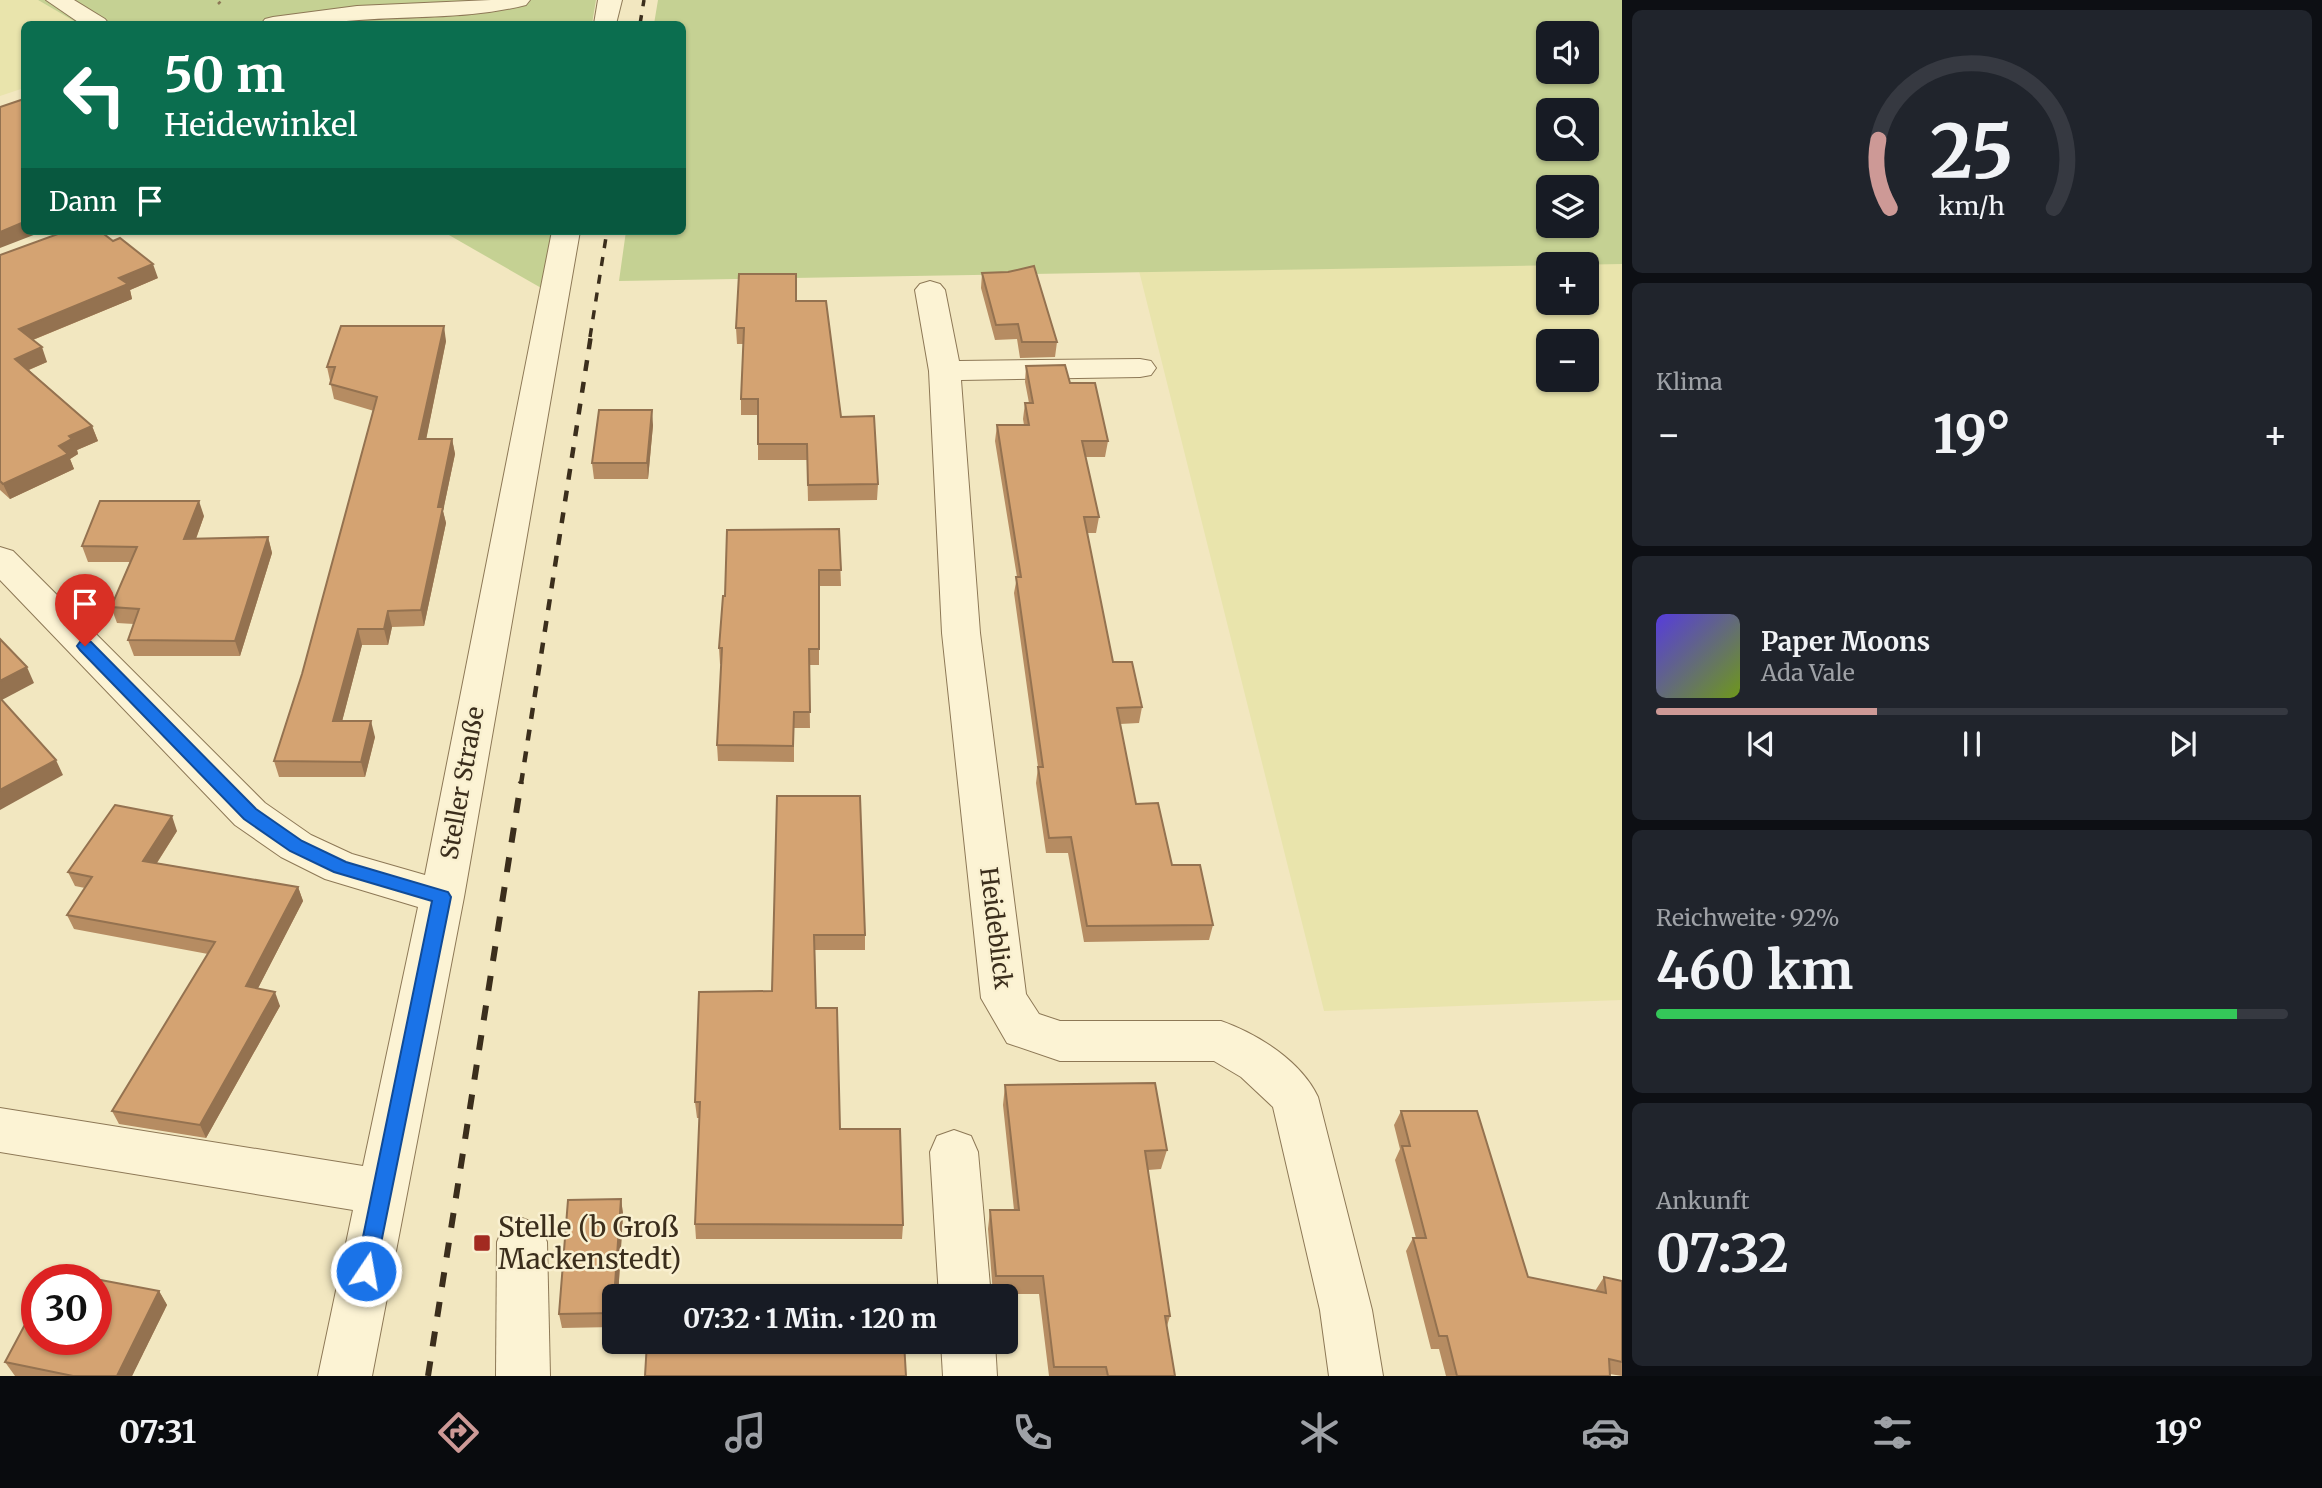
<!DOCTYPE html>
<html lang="de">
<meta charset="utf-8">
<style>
body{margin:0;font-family:Merriweather,serif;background:#20242c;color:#f1f3f6;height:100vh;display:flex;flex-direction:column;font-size:26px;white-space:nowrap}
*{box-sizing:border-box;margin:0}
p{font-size:23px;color:#9ea1a6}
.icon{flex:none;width:38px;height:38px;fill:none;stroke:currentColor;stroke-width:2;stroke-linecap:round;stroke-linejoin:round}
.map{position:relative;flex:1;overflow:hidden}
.details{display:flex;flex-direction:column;gap:10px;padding:10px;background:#0d0f14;width:700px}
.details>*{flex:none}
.banner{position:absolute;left:21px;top:21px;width:665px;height:214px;border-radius:10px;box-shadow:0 2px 5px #0004;background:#0b6e4f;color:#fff;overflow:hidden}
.buttons{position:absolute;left:1536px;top:21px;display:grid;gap:14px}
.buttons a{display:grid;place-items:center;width:63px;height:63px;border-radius:10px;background:#171b24;box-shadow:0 2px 5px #0004;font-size:35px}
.speed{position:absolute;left:21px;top:1264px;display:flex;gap:14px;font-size:35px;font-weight:700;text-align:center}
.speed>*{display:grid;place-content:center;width:91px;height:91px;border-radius:50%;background:#171b24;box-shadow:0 2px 5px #0004;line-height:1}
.speed .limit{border:10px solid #d22;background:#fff;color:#111}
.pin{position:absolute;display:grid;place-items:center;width:60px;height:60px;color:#fff;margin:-72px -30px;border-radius:50% 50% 50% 0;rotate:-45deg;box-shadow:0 0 7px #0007}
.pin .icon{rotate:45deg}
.me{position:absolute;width:77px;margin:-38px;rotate:12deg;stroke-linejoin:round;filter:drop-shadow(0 0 5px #0008)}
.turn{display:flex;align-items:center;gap:24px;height:147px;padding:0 28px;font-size:32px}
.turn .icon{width:91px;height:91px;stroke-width:2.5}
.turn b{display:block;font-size:49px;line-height:60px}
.then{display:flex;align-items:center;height:66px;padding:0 28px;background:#0003;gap:14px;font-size:26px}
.big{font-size:52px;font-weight:700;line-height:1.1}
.details .tile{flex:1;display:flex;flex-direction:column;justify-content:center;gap:10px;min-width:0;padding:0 24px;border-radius:10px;background:#20242c}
.details .dial{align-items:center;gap:0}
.dial svg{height:182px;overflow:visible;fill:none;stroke:#363941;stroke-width:7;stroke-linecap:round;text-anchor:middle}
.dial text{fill:#f1f3f6;stroke:none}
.song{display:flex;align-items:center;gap:21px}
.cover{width:84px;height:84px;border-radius:10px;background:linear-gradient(135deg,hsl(250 70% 55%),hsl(80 70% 35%))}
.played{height:7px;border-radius:4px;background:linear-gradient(90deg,#cd9996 35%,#363941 35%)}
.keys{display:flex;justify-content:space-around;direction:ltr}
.heat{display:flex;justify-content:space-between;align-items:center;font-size:38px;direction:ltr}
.charge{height:10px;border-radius:5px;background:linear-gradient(90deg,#34c759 92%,#363941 0)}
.trip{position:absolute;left:602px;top:1284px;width:416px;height:70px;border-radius:10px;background:#171b24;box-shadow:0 2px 5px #0004;font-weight:700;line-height:70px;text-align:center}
.menu{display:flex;height:112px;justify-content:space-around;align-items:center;background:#090b0e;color:#9ea1a6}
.menu .icon{width:49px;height:49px}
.menu .selected{color:#cd9996}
.menu b{font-size:32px;color:#f1f3f6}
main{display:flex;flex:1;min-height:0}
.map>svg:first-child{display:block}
.farmland{fill:#e9e4ac;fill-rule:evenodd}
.green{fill:#c5d193;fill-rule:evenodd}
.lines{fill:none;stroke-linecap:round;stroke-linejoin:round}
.minor-casing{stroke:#8d7856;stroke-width:2}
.path{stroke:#8d7856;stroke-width:2.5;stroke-dasharray:3.5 2.5;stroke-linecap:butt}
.minor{fill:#fcf3d4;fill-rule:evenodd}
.rail-far2{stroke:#3b2e1c;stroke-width:3.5;stroke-dasharray:9 9;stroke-linecap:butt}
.rail-far1{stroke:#3b2e1c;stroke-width:4.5;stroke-dasharray:11 11;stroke-linecap:butt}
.rail{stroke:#3b2e1c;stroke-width:6;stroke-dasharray:15 15;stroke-linecap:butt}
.wall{fill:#b68c62}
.shaded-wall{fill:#947250}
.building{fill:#d4a372;stroke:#947250;stroke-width:2}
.route{fill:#1a73e8;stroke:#114b97;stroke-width:2}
.poi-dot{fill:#a22a20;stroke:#f9f0d0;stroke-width:2.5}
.labels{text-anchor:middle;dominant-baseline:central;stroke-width:5;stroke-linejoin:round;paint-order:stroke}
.street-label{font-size:24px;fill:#3b2e1c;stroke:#f9f0d0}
.near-poi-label{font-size:28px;fill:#3b2e1c;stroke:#f9f0d0;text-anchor:start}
</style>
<main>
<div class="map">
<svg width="1622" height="1376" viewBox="0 0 1622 1376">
<rect width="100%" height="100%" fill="#f2e7c0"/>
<g class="farmland">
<path d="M 0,0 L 38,0 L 79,24 L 24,24 L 24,88 L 0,96 Z"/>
<path d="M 1587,264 L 1622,264 L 1622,1000 L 1324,1011 L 1139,271 L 1549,265 L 1549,303 L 1587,303 ZM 1549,341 L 1587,341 L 1587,380 L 1549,380 Z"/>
</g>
<g class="green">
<path d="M 38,0 L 596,0 L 592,24 L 79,24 Z"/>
<path d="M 658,0 L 1622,0 L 1622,264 L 619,281 L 626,231 L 682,231 L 682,24 L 654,24 ZM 1549,33 L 1587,33 L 1587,72 L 1549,72 ZM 1549,110 L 1587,110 L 1587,149 L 1549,149 ZM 1549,187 L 1587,187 L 1587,226 L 1549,226 Z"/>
<path d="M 442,231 L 554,231 L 543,289 Z"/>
</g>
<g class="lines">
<defs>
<g id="minor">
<path d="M 46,0 L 74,0 L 105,19 L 109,24 L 81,24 Z"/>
<path d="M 491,0 L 530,0 L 526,5 C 471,19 415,16 359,20 C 326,22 294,27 261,24 L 265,19 L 273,17 L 357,6 Z"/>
<path d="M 598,0 L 622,0 L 616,24 L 594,24 Z"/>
<path d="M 552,231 L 580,231 L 464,897 L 372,1376 L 318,1376 L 353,1210 L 0,1152 L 0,1108 L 363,1166 L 418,907 L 325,879 L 281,857 L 235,825 L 0,580 L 0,547 L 13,551 L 265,803 L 311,835 L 352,854 L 425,875 Z"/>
<path d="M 930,281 L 940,284 L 945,290 L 959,361 L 1140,359 L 1151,361 L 1156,368 L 1151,375 L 1140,377 L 961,380 L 980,633 L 1026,994 L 1039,1014 L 1060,1021 L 1221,1021 C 1258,1034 1301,1061 1318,1097 L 1372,1310 L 1383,1376 L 1329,1376 L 1320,1310 L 1273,1107 L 1241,1077 L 1214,1061 L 1060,1061 L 1007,1043 L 981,998 L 942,633 L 929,371 L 915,290 L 920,284 Z"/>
<path d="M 954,1130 L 971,1136 L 978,1152 L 991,1297 L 939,1297 L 930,1152 L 937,1136 Z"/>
<path d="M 522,1218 L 540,1225 L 547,1242 L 550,1376 L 496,1376 L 497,1242 L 504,1225 Z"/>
<path d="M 941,1342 L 995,1342 L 997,1376 L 943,1376 Z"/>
</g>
</defs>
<use href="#minor" class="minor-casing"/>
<path class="path" d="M 218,4 L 222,0"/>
<use href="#minor" class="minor"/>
<g class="rail-far2">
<path d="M 640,24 L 644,0"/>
<path d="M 590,337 L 607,231"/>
</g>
<path class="rail-far1" d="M 521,784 L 591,335"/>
<path class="rail" d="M 428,1376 L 521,782"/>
</g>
<g class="wall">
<path d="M 0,255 L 158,278 L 130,290 L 132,299 L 33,340 L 47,362 L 29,370 L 92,426 L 98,441 L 77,450 L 78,454 L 70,459 L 74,469 L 10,499 L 0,490 Z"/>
<path d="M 982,273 L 1057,342 L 1055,357 L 1020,358 L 1017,339 L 995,340 L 981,288 Z"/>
<path d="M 796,301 L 841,417 L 878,484 L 877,500 L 808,501 L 807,460 L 758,460 L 758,415 L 741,415 L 741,399 L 743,344 L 737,344 L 736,328 Z"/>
<path d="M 446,341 L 426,439 L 452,439 L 455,454 L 443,511 L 446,523 L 424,626 L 392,627 L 388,645 L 362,645 L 342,721 L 375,737 L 365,777 L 279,777 L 274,761 L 302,674 L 374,411 L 334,399 L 327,367 Z"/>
<path d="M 1026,366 L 1070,383 L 1108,441 L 1105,457 L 1085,457 L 1099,517 L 1096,533 L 1087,533 L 1113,662 L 1142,707 L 1139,723 L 1120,724 L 1136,804 L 1172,865 L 1213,925 L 1209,940 L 1084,942 L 1068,853 L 1046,853 L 1036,783 L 1038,767 L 1014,593 L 1017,577 L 995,441 L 997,425 L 1024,425 L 1023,419 L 1025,403 L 1029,403 L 1025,382 Z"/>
<path d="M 653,425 L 648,479 L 594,479 L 592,463 Z"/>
<path d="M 204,516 L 196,539 L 268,537 L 272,553 L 240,656 L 134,656 L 128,640 L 134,624 L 117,623 L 111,607 L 130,562 L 88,562 L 82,546 Z"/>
<path d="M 839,529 L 841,586 L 819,586 L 819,665 L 809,665 L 810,728 L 794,728 L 794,762 L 718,761 L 717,745 L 721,664 L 720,664 L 719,648 L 725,596 Z"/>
<path d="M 777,796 L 865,935 L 865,950 L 815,950 L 816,1008 L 840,1129 L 903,1225 L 902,1239 L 696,1239 L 695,1224 L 700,1118 L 697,1118 L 695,1102 L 772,991 Z"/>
<path d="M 177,831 L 157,863 L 298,887 L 303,901 L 258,988 L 280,1006 L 206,1138 L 119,1124 L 112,1111 L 208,954 L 74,929 L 67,915 L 85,888 L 75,886 L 68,872 Z"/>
<path d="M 1005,1085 L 1167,1150 L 1161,1169 L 1148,1170 L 1170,1316 L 1167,1326 L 1175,1376 L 1049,1376 L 1039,1294 L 993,1294 L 988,1229 L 990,1210 L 1014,1210 L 1003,1105 Z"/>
<path d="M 1401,1111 L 1528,1277 L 1595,1291 L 1604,1277 L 1622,1281 L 1622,1376 L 1610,1374 L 1610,1376 L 1446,1376 L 1439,1349 L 1431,1349 L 1406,1251 L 1413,1238 L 1416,1238 L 1395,1160 L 1400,1149 L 1394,1125 Z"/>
<path d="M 621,1199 L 623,1214 L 618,1297 L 614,1297 L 614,1327 L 562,1328 L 559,1314 Z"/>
<path d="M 159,1291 L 167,1305 L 132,1376 L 15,1376 L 5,1362 Z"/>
</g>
<g class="shaded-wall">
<path d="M 24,222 L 24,231 L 44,231 L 0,248 L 0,232 Z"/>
<path d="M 153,264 L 158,278 L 130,290 L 132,299 L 25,343 L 19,329 L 119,278 Z"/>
<path d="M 444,326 L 446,341 L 423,455 L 419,439 Z"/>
<path d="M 42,347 L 47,362 L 21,373 L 15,359 Z"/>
<path d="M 652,410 L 653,425 L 648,479 L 647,463 Z"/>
<path d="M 92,426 L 98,441 L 77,450 L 78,454 L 70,459 L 74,469 L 10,499 L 3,484 L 59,446 L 69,436 Z"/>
<path d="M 452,439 L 455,454 L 443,511 L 446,523 L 424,626 L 421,610 L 438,507 Z"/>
<path d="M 199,501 L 204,516 L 190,555 L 184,539 Z"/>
<path d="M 268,537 L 272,553 L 240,656 L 235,641 Z"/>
<path d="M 388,611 L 392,627 L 388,645 L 384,629 Z"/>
<path d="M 358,629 L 362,645 L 338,737 L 333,721 Z"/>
<path d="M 27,667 L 34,683 L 0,701 L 0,681 Z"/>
<path d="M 371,721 L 375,737 L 365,777 L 361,762 Z"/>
<path d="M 56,760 L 63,775 L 0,810 L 0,790 Z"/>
<path d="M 172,816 L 177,831 L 149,875 L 143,861 Z"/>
<path d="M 298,887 L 303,901 L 252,1000 L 246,986 Z"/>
<path d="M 275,992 L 280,1006 L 206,1138 L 200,1125 Z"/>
<path d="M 621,1199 L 623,1214 L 618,1297 L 614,1297 Z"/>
<path d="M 159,1291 L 167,1305 L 132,1376 L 117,1376 Z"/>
</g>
<g class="building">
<path d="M 24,99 L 24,222 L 0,232 L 0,107 Z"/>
<path d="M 66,231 L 100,231 L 113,241 L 120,238 L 153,264 L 119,278 L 128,284 L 19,329 L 42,347 L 15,359 L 92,426 L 69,436 L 72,439 L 59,446 L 68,454 L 3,484 L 0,481 L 0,255 Z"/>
<path d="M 1034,266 L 1057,342 L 1022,342 L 1018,324 L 996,325 L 982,273 L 1008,272 Z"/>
<path d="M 739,274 L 796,274 L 796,301 L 826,301 L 841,417 L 874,416 L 878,484 L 808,485 L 807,444 L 758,444 L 758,399 L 741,399 L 744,328 L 736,328 Z"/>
<path d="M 341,326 L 444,326 L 419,439 L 452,439 L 438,507 L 443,507 L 421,610 L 388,611 L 384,629 L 358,629 L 333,721 L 371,721 L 361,762 L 274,761 L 302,674 L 377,397 L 330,384 L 335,367 L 327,367 Z"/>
<path d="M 1065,365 L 1070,383 L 1095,383 L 1108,441 L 1082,441 L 1099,517 L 1084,517 L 1113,662 L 1132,662 L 1142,707 L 1117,708 L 1136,804 L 1158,803 L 1172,865 L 1200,865 L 1213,925 L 1087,926 L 1071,837 L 1049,838 L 1038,767 L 1043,767 L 1016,577 L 1021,577 L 997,425 L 1029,425 L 1025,403 L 1033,403 L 1026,366 Z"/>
<path d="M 599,410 L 652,410 L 647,463 L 592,463 Z"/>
<path d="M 100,501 L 199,501 L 184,539 L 268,537 L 235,641 L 128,640 L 139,609 L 111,607 L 137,547 L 82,546 Z"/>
<path d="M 839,529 L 841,570 L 819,570 L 819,649 L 809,649 L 810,712 L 794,712 L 793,746 L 717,745 L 722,648 L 719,648 L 723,596 L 725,596 L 727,530 Z"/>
<path d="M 0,639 L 27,667 L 0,681 Z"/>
<path d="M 0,698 L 56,760 L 0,790 Z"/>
<path d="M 777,796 L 860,796 L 865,935 L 814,935 L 816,1008 L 837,1008 L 840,1129 L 900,1129 L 903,1225 L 695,1224 L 700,1102 L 695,1102 L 699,992 L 772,991 Z"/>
<path d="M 115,805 L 172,816 L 143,861 L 298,887 L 246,986 L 275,992 L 200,1125 L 112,1111 L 215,942 L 67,915 L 92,877 L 68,872 Z"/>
<path d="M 1155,1083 L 1167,1150 L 1145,1151 L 1170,1316 L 1165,1316 L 1175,1376 L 1108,1376 L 1106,1367 L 1054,1367 L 1043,1276 L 996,1276 L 990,1210 L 1019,1210 L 1005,1085 Z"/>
<path d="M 1401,1111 L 1477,1111 L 1528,1277 L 1606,1293 L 1604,1277 L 1622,1281 L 1622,1362 L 1609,1359 L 1610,1376 L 1457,1376 L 1447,1336 L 1439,1336 L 1413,1238 L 1426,1238 L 1402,1146 L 1410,1146 Z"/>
<path d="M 621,1199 L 613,1313 L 559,1314 L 568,1200 Z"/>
<path d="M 53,1271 L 159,1291 L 117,1376 L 73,1376 L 5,1362 L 37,1302 L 37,1339 L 96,1339 L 96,1279 L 49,1279 Z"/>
<path d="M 647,1342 L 904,1342 L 906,1376 L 645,1376 Z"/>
</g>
<path class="route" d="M 85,641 L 91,642 L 256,809 L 302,841 L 346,862 L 448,892 L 451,897 L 374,1278 L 366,1281 L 359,1278 L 356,1271 L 432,901 L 334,872 L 290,851 L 244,819 L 80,650 L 77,646 L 80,642 Z"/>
<rect class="poi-dot" x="473" y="1234" width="18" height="18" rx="3.5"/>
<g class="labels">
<g class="street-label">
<text transform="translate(462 783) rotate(-80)">Steller Straße</text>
<text transform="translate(996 928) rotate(83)">Heideblick</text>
</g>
<g class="near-poi-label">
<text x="498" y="1227">Stelle (b Groß<tspan x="498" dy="32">Mackenstedt)</tspan></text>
</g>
</g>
</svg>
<div class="buttons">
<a><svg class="icon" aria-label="sound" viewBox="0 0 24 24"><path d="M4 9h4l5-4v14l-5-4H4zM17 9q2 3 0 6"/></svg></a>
<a><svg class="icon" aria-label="search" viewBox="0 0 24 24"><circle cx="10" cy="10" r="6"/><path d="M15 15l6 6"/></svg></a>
<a><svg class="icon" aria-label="layers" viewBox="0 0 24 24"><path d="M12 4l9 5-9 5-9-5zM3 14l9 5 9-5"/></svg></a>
<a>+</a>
<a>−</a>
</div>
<div class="speed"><div class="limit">30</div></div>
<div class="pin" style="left:85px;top:646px;background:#d93025"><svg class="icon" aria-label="arrive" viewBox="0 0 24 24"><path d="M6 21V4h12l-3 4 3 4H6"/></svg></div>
<svg class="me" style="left:366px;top:1271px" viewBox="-20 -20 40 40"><circle r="17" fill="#1a73e8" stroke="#fff" stroke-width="3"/><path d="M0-11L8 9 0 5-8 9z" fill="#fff"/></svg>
<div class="trip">07:32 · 1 Min. · 120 m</div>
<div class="banner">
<div class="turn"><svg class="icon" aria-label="left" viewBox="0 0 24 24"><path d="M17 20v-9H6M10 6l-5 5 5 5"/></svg><div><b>50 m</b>Heidewinkel</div></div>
<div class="then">Dann<svg class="icon" aria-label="arrive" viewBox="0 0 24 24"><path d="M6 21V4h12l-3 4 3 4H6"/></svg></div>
</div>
</div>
<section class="details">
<div class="tile dial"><svg viewBox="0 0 100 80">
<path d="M14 69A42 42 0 1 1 86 69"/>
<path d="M14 69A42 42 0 0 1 9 39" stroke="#cd9996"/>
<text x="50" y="56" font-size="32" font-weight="700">25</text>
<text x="50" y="72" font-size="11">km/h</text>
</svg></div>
<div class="tile"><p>Klima</p>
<div class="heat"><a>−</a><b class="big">19°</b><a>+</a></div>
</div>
<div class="tile">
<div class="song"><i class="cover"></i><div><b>Paper Moons</b><p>Ada Vale</p></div></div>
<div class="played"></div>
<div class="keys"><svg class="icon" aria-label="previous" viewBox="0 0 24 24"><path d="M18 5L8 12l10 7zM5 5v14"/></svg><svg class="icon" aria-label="pause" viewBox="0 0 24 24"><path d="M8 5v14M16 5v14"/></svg><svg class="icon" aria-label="next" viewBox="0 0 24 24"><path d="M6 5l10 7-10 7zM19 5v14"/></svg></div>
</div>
<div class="tile"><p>Reichweite · 92%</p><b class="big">460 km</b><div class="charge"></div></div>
<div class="tile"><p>Ankunft</p><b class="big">07:32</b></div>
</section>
</main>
<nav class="menu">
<b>07:31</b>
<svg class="icon selected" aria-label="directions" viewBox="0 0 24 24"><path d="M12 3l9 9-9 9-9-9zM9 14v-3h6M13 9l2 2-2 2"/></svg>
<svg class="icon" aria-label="music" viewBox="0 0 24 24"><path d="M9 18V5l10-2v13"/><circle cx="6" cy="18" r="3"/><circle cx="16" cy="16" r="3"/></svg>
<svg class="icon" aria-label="phone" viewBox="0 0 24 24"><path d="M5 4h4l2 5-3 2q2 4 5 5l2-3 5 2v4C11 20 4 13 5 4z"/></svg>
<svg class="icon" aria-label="climate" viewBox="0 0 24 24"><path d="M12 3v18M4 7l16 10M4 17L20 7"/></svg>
<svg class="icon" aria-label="car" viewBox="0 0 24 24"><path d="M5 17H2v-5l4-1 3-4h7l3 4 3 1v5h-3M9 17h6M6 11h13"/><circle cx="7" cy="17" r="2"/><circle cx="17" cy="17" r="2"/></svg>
<svg class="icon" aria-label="filters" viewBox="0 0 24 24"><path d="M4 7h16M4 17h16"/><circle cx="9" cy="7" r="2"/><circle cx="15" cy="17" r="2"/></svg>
<b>19°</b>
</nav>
